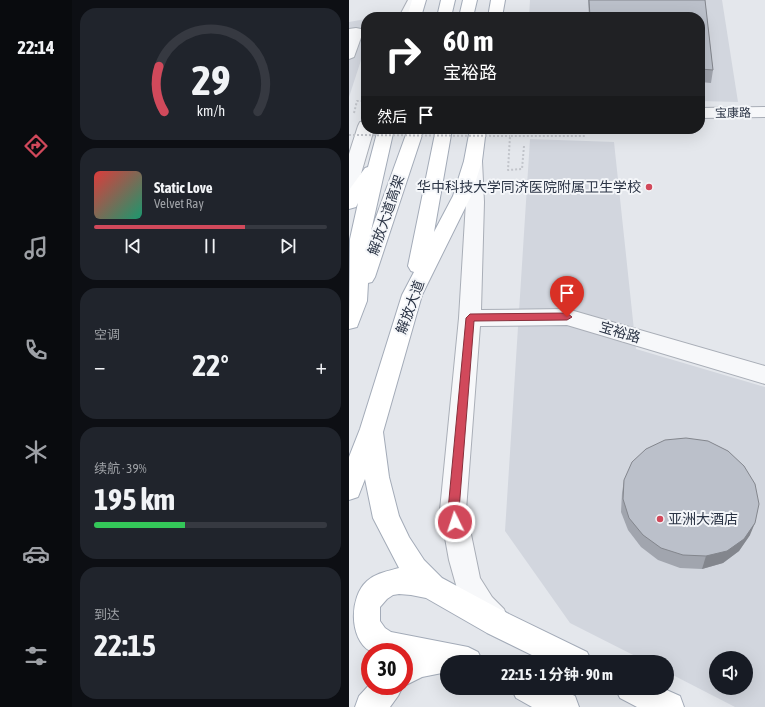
<!DOCTYPE html>
<html lang="zh">
<meta charset="utf-8">
<style>
body{margin:0;font-family:"Asap Condensed","Noto Sans SC",sans-serif;background:#20242c;color:#f1f3f6;height:100vh;display:flex;flex-direction:column;font-size:15px;white-space:nowrap}
*{box-sizing:border-box;margin:0}
p{font-size:13px;color:#9ea1a6}
.icon{flex:none;width:22px;height:22px;fill:none;stroke:currentColor;stroke-width:2;stroke-linecap:round;stroke-linejoin:round}
.map{position:relative;flex:1;overflow:hidden}
.sheet{display:flex;flex-direction:column;gap:8px;padding:8px;background:#0d0f14;width:277px}
.sheet>*{flex:none}
.banner{position:absolute;left:12px;top:12px;width:344px;height:122px;border-radius:16px;box-shadow:0 4px 16px #0002;background:#202124;color:#fff;overflow:hidden}
.tools{position:absolute;left:360px;top:651px;display:grid;gap:8px}
.tools a{display:grid;place-items:center;width:44px;height:44px;border-radius:50%;background:#171b24;box-shadow:0 4px 16px #0002;font-size:20px}
.speed{position:absolute;left:12px;top:643px;display:flex;gap:8px;font-size:20px;font-weight:700;text-align:center}
.speed>*{display:grid;place-content:center;width:52px;height:52px;border-radius:50%;background:#171b24;box-shadow:0 4px 16px #0002;line-height:1}
.speed .limit{border:6px solid #d22;background:#fff;color:#111}
.pin{position:absolute;display:grid;place-items:center;width:34px;height:34px;color:#fff;margin:-41px -17px;border-radius:50% 50% 50% 0;rotate:-45deg;box-shadow:0 0 4px #0007}
.pin .icon{rotate:45deg}
.me{position:absolute;width:44px;margin:-22px;rotate:356deg;stroke-linejoin:round;filter:drop-shadow(0 0 3px #0008)}
.turn{display:flex;align-items:center;gap:14px;height:84px;padding:0 16px;font-size:18px}
.turn .icon{width:52px;height:52px;stroke-width:2.5}
.turn b{display:block;font-size:28px;line-height:34px}
.then{display:flex;align-items:center;height:38px;padding:0 16px;background:#0003;gap:8px;font-size:15px}
.big{font-size:30px;font-weight:700;line-height:1.1}
.sheet .card{flex:1;display:flex;flex-direction:column;justify-content:center;gap:6px;min-width:0;padding:0 14px;border-radius:16px;background:#20242c}
.sheet .dial{align-items:center;gap:0}
.dial svg{height:104px;overflow:visible;fill:none;stroke:#363941;stroke-width:7;stroke-linecap:round;text-anchor:middle}
.dial text{fill:#f1f3f6;stroke:none}
.song{display:flex;align-items:center;gap:12px}
.cover{width:48px;height:48px;border-radius:6px;background:linear-gradient(135deg,hsl(0 70% 55%),hsl(160 70% 35%))}
.played{height:4px;border-radius:2px;background:linear-gradient(90deg,#d1495b 65%,#363941 65%)}
.keys{display:flex;justify-content:space-around;direction:ltr}
.heat{display:flex;justify-content:space-between;align-items:center;font-size:22px;direction:ltr}
.charge{height:6px;border-radius:3px;background:linear-gradient(90deg,#34c759 39%,#363941 0)}
.trip{position:absolute;left:91px;top:655px;width:234px;height:40px;border-radius:20px;background:#171b24;box-shadow:0 4px 16px #0002;font-weight:700;line-height:40px;text-align:center}
main{display:flex;flex:1;min-height:0}
.dock{display:flex;flex-direction:column;width:72px;justify-content:space-around;align-items:center;background:#090b0e;color:#9ea1a6}
.dock .icon{width:28px;height:28px}
.dock .current{color:#d1495b}
.dock b{font-size:18px;color:#f1f3f6}
.map>svg:first-child{display:block}
.built{fill:#d2d6de;fill-rule:evenodd}
.lines{fill:none;stroke-linecap:round;stroke-linejoin:round}
.minor-casing{stroke:#a9aeb7;stroke-width:2}
.major-casing{stroke:#a3abb8;stroke-width:2}
.path{stroke:#c2c5cb;stroke-width:2;stroke-dasharray:2 2;stroke-linecap:butt}
.minor{fill:#f7f8fa;fill-rule:evenodd}
.major{fill:#fff;fill-rule:evenodd}
.path-bridge{stroke:#c2c5cb;stroke-width:2;stroke-dasharray:2 2;stroke-linecap:butt}
.wall{fill:#a1a5ae}
.shaded-wall{fill:#83868d}
.building{fill:#bbc0ca;stroke:#83868d}
.route{fill:#d1495b;stroke:#882f3b}
.poi-dot{fill:#d1495b;stroke:#f4f6f9;stroke-width:1.5}
.labels{text-anchor:middle;dominant-baseline:central;stroke-width:4;stroke-linejoin:round;paint-order:stroke}
.far-street-label{font-size:12px;fill:#2b3445;stroke:#f4f6f9}
.poi-label{font-size:14px;fill:#2b3445;stroke:#f4f6f9;text-anchor:end}
.street-label{font-size:14px;fill:#2b3445;stroke:#f4f6f9}
</style>
<main>
<nav class="dock">
<b>22:14</b>
<svg class="icon current" aria-label="directions" viewBox="0 0 24 24"><path d="M12 3l9 9-9 9-9-9zM9 14v-3h6M13 9l2 2-2 2"/></svg>
<svg class="icon" aria-label="music" viewBox="0 0 24 24"><path d="M9 18V5l10-2v13"/><circle cx="6" cy="18" r="3"/><circle cx="16" cy="16" r="3"/></svg>
<svg class="icon" aria-label="phone" viewBox="0 0 24 24"><path d="M5 4h4l2 5-3 2q2 4 5 5l2-3 5 2v4C11 20 4 13 5 4z"/></svg>
<svg class="icon" aria-label="climate" viewBox="0 0 24 24"><path d="M12 3v18M4 7l16 10M4 17L20 7"/></svg>
<svg class="icon" aria-label="car" viewBox="0 0 24 24"><path d="M5 17H2v-5l4-1 3-4h7l3 4 3 1v5h-3M9 17h6M6 11h13"/><circle cx="7" cy="17" r="2"/><circle cx="17" cy="17" r="2"/></svg>
<svg class="icon" aria-label="filters" viewBox="0 0 24 24"><path d="M4 7h16M4 17h16"/><circle cx="9" cy="7" r="2"/><circle cx="15" cy="17" r="2"/></svg>
</nav>
<section class="sheet">
<div class="card dial"><svg viewBox="0 0 100 80">
<path d="M14 69A42 42 0 1 1 86 69"/>
<path d="M14 69A42 42 0 0 1 10 34" stroke="#d1495b"/>
<text x="50" y="56" font-size="32" font-weight="700">29</text>
<text x="50" y="72" font-size="11">km/h</text>
</svg></div>
<div class="card">
<div class="song"><i class="cover"></i><div><b>Static Love</b><p>Velvet Ray</p></div></div>
<div class="played"></div>
<div class="keys"><svg class="icon" aria-label="previous" viewBox="0 0 24 24"><path d="M18 5L8 12l10 7zM5 5v14"/></svg><svg class="icon" aria-label="pause" viewBox="0 0 24 24"><path d="M8 5v14M16 5v14"/></svg><svg class="icon" aria-label="next" viewBox="0 0 24 24"><path d="M6 5l10 7-10 7zM19 5v14"/></svg></div>
</div>
<div class="card"><p>空调</p>
<div class="heat"><a>−</a><b class="big">22°</b><a>+</a></div>
</div>
<div class="card"><p>续航 · 39%</p><b class="big">195 km</b><div class="charge"></div></div>
<div class="card"><p>到达</p><b class="big">22:15</b></div>
</section>
<div class="map">
<svg width="416" height="707" viewBox="0 0 416 707">
<rect width="100%" height="100%" fill="#e4e7ec"/>
<g class="built">
<path d="M 181,0 L 373,0 L 389,102 L 351,101 L 351,17 L 180,17 Z"/>
<path d="M 17,19 L 17,45 L 0,97 L 0,22 Z"/>
<path d="M 181,139 L 265,142 L 287,349 L 416,387 L 416,707 L 386,707 L 318,672 L 318,662 L 298,662 L 221,623 L 156,531 ZM 367,658 L 397,658 L 397,688 L 367,688 Z"/>
</g>
<g class="lines">
<defs>
<g id="minor">
<path d="M 59,0 L 73,0 L 64,17 L 50,17 Z"/>
<path d="M 7,28 L 12,29 L 14,32 L 5,57 L 0,59 L 0,29 Z"/>
<path d="M 416,107 L 416,117 L 351,118 L 351,108 Z"/>
<path d="M 17,121 L 17,129 L 25,129 L 9,184 L 6,188 L 0,190 L 0,154 L 9,126 L 11,122 Z"/>
<path d="M 124,156 L 130,157 L 133,161 L 135,202 L 132,310 L 218,309 L 416,366 L 416,384 L 218,325 L 131,326 L 117,510 L 131,578 L 143,597 L 155,609 L 159,619 L 155,629 L 145,633 L 135,629 L 123,615 L 109,592 L 100,560 L 91,510 L 110,318 L 117,202 L 115,161 L 118,157 Z"/>
</g>
<g id="major">
<path d="M 63,0 L 77,0 L 72,17 L 58,17 Z"/>
<path d="M 92,0 L 106,0 L 102,17 L 88,17 Z"/>
<path d="M 114,0 L 128,0 L 124,17 L 110,17 Z"/>
<path d="M 142,0 L 156,0 L 153,17 L 139,17 Z"/>
<path d="M 29,129 L 45,129 L 22,231 L 59,129 L 75,129 L 26,277 L 23,282 L 19,283 L 18,301 L 8,327 L 0,329 L 1,239 L 9,203 L 7,207 L 0,209 L 0,190 L 16,168 L 19,167 Z"/>
<path d="M 87,129 L 103,129 L 85,232 L 104,196 L 115,161 L 121,129 L 137,129 L 133,161 L 122,196 L 73,295 L 34,432 L 40,477 L 50,516 L 60,537 L 75,560 L 93,578 L 158,613 L 238,652 L 243,662 L 197,662 L 138,633 L 77,598 L 62,595 L 50,594 L 44,595 L 38,599 L 31,607 L 31,621 L 36,628 L 42,632 L 119,647 L 129,652 L 134,662 L 98,662 L 98,672 L 73,677 L 55,686 L 55,652 C 47,652 28,654 21,651 C 0,639 0,597 18,581 C 27,573 39,571 50,568 L 24,518 L 16,479 L 9,497 L 0,500 L 0,457 L 11,429 L 53,295 L 65,272 L 62,271 L 59,266 Z"/>
<path d="M 21,684 L 21,686 L 54,686 L 49,696 L 41,707 L 6,707 L 10,696 Z"/>
<path d="M 162,688 L 209,688 L 226,696 L 230,707 L 183,707 L 167,698 Z"/>
<path d="M 266,688 L 313,688 L 331,696 L 335,707 L 288,707 L 271,698 Z"/>
</g>
</defs>
<use href="#minor" class="minor-casing"/>
<use href="#major" class="major-casing"/>
<g class="path">
<path d="M 5,113 L 8,101 L 17,101"/>
<path d="M 175,146 L 173,169 L 159,170 L 161,136 L 235,136 L 235,129"/>
</g>
<use href="#minor" class="minor"/>
<use href="#major" class="major"/>
<path class="path-bridge" d="M 0,135 L 161,136"/>
</g>
<g class="wall">
<path d="M 239,0 L 356,0 L 364,70 L 362,83 L 351,82 L 351,17 L 240,17 Z"/>
<path d="M 275,480 L 401,535 L 390,551 L 374,563 L 353,569 L 331,568 L 309,560 L 292,547 L 279,530 L 272,512 L 273,493 Z"/>
</g>
<path class="shaded-wall" d="M 406,523 L 401,535 L 390,551 L 374,563 L 353,569 L 357,556 Z"/>
<g class="building">
<path d="M 240,0 L 356,0 L 364,70 L 351,69 L 351,17 L 241,17 Z"/>
<path d="M 337,438 L 359,441 L 379,451 L 395,466 L 406,484 L 410,504 L 406,523 L 395,539 L 378,551 L 357,556 L 334,555 L 312,548 L 294,535 L 280,518 L 274,499 L 275,480 L 283,462 L 297,449 L 316,440 Z"/>
</g>
<path class="route" d="M 218,313 L 223,317 L 218,320 L 125,321 L 110,510 L 112,522 L 110,526 L 106,527 L 103,526 L 99,510 L 117,318 L 121,314 Z"/>
<g class="poi-dot">
<circle cx="300" cy="187" r="4"/>
<circle cx="311" cy="519" r="4"/>
</g>
<g class="labels">
<g class="far-street-label">
<text transform="translate(384 113) rotate(-1)">宝康路</text>
</g>
<g class="poi-label">
<text x="292" y="187">华中科技大学同济医院附属卫生学校</text>
<text x="319" y="519" text-anchor="start">亚洲大酒店</text>
</g>
<g class="street-label">
<text transform="translate(37 215) rotate(-71)">解放大道高架</text>
<text transform="translate(61 307) rotate(-70)">解放大道</text>
<text transform="translate(271 332) rotate(17)">宝裕路</text>
</g>
</g>
</svg>
<div class="tools">
<a><svg class="icon" aria-label="sound" viewBox="0 0 24 24"><path d="M4 9h4l5-4v14l-5-4H4zM17 9q2 3 0 6"/></svg></a>
</div>
<div class="speed"><div class="limit">30</div></div>
<div class="pin" style="left:218px;top:317px;background:#d93025"><svg class="icon" aria-label="arrive" viewBox="0 0 24 24"><path d="M6 21V4h12l-3 4 3 4H6"/></svg></div>
<svg class="me" style="left:106px;top:522px" viewBox="-20 -20 40 40"><circle r="17" fill="#d1495b" stroke="#fff" stroke-width="3"/><path d="M0-11L8 9 0 5-8 9z" fill="#fff"/></svg>
<div class="trip">22:15 · 1 分钟 · 90 m</div>
<div class="banner">
<div class="turn"><svg class="icon" aria-label="right" viewBox="0 0 24 24"><path d="M7 20v-9h11M14 6l5 5-5 5"/></svg><div><b>60 m</b>宝裕路</div></div>
<div class="then">然后<svg class="icon" aria-label="arrive" viewBox="0 0 24 24"><path d="M6 21V4h12l-3 4 3 4H6"/></svg></div>
</div>
</div>
</main>
